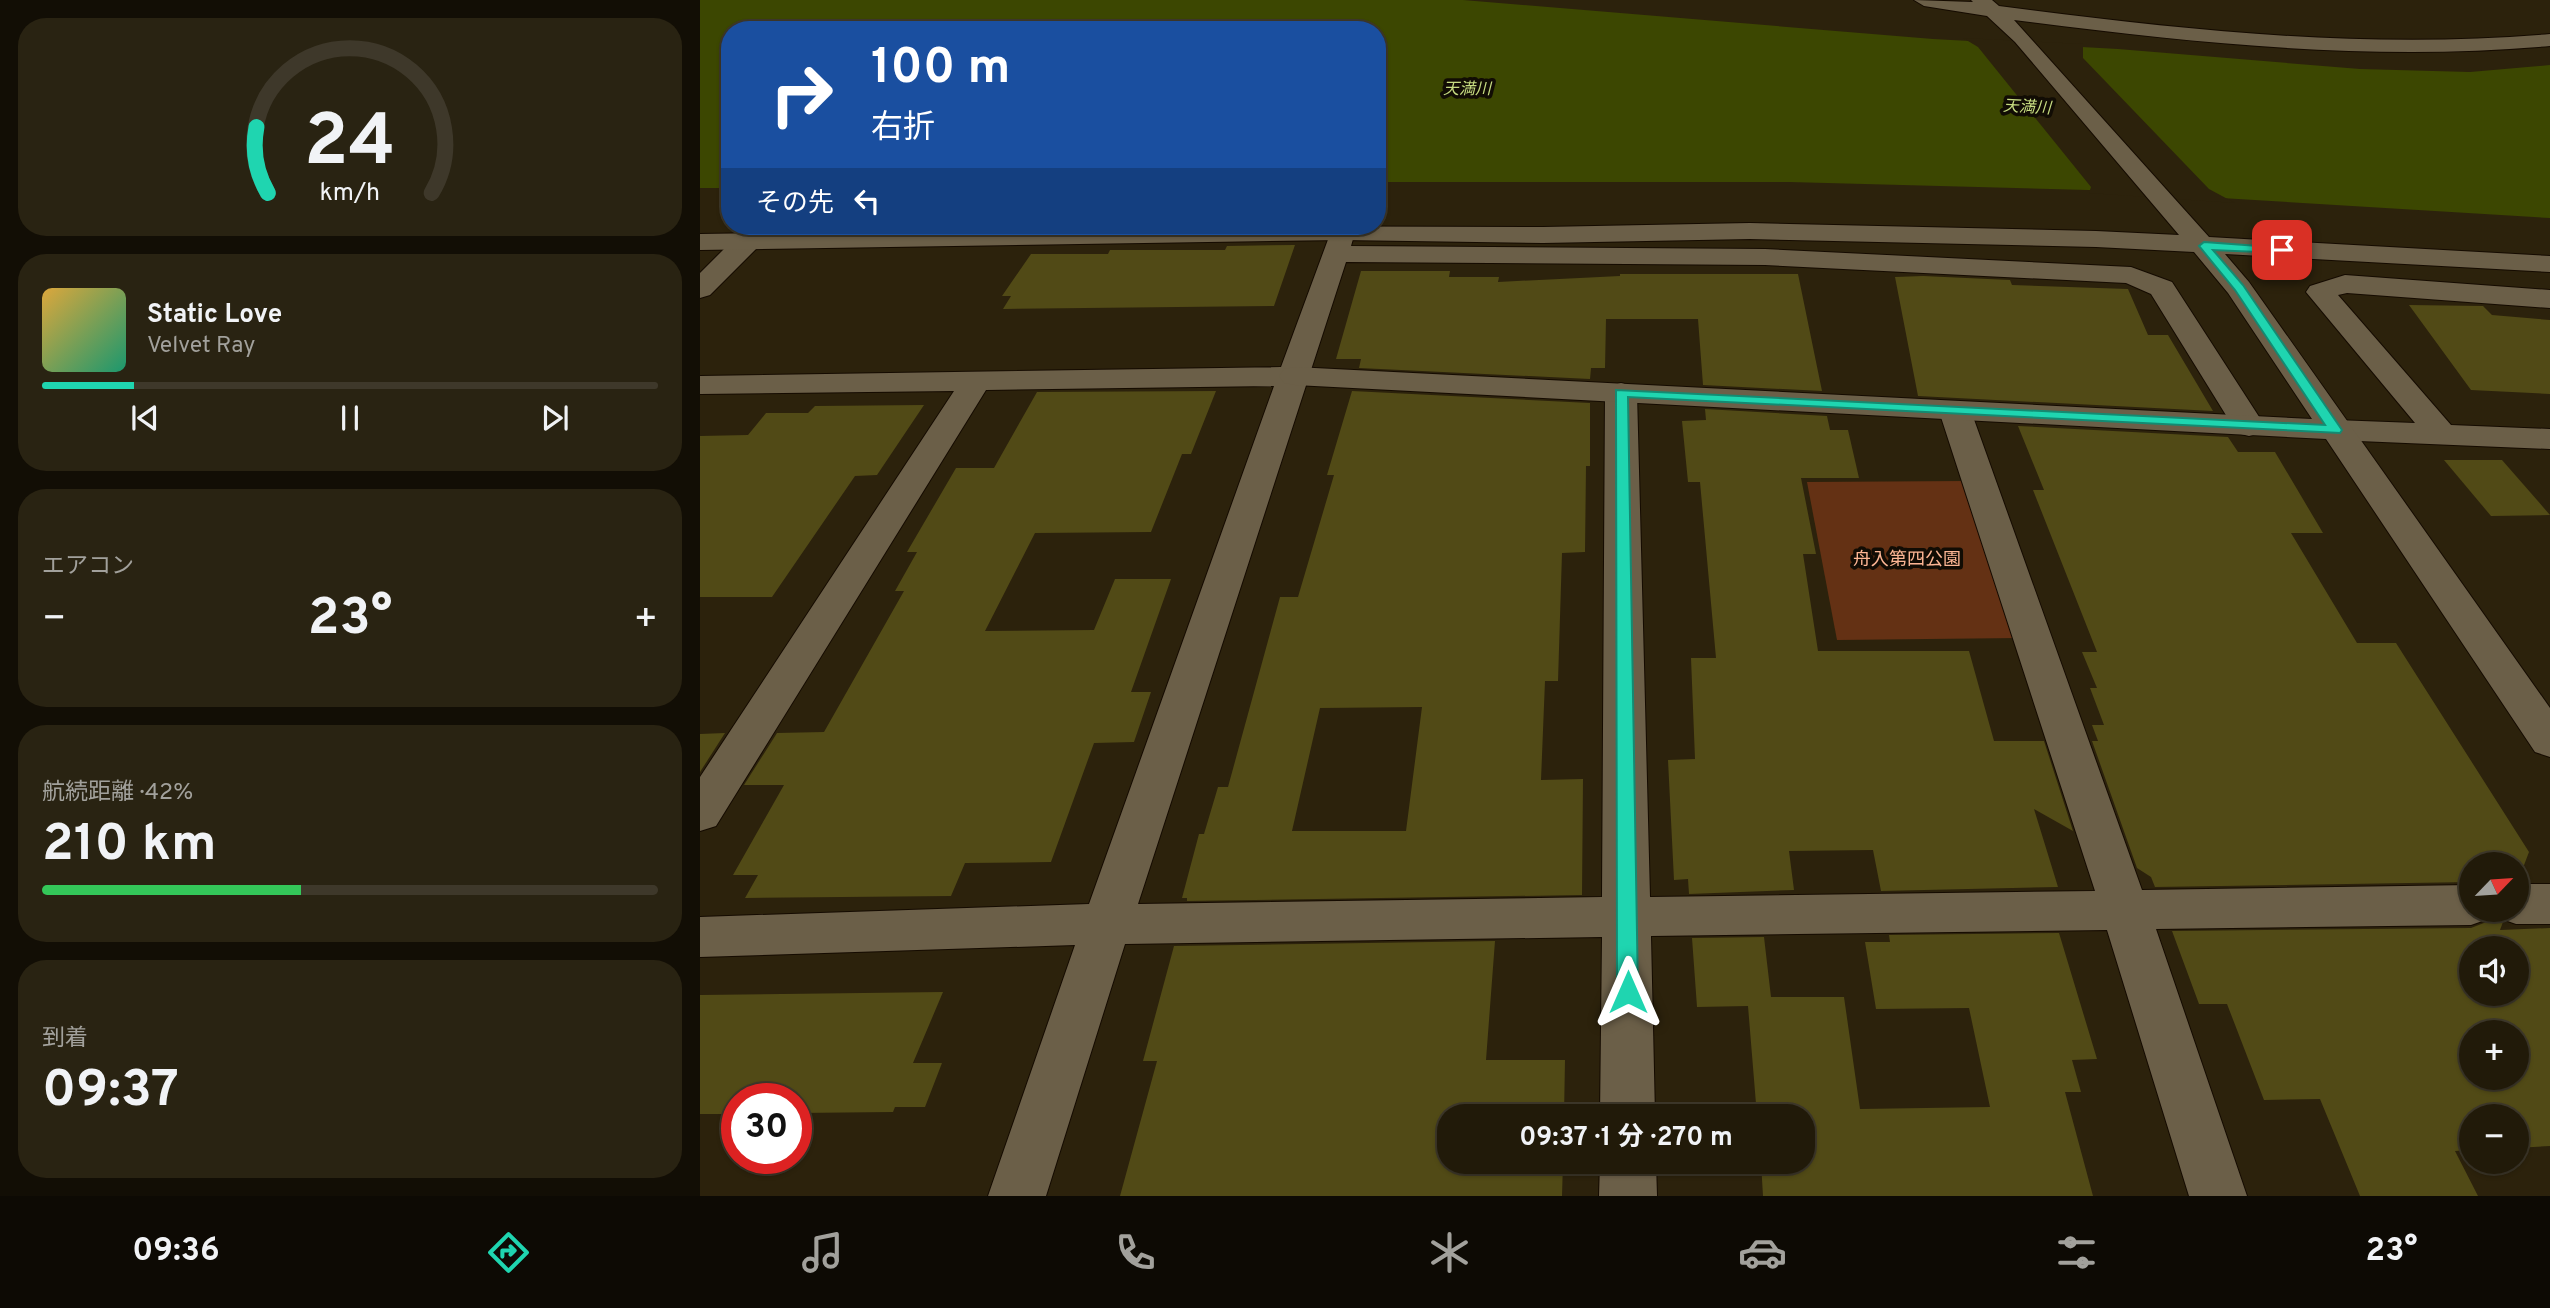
<!DOCTYPE html>
<html lang="ja">
<meta charset="utf-8">
<style>
body{margin:0;font-family:Overpass,"Noto Sans JP",sans-serif;background:#292312;color:#f1f3f6;height:100vh;display:flex;flex-direction:column;font-size:26px;white-space:nowrap}
*{box-sizing:border-box;margin:0}
p{font-size:23px;color:#a2a19c}
.icon{flex:none;width:38px;height:38px;fill:none;stroke:currentColor;stroke-width:2;stroke-linecap:round;stroke-linejoin:round}
.map{position:relative;flex:1;overflow:hidden}
.drawer{display:flex;flex-direction:column;gap:18px;padding:18px;background:#120e05;width:700px}
.drawer>*{flex:none}
.banner{position:absolute;left:21px;top:21px;width:665px;height:214px;border-radius:28px;box-shadow:0 2px 5px #0004,0 0 0 2px #3e382a;background:#1a4fa0;color:#fff;overflow:hidden}
.needle{width:46px;rotate:65deg}
.controls{position:absolute;left:1759px;top:852px;display:grid;gap:14px}
.controls a{display:grid;place-items:center;width:70px;height:70px;border-radius:50%;background:#211a09;box-shadow:0 2px 5px #0004,0 0 0 2px #3e382a;font-size:35px}
.speed{position:absolute;left:21px;top:1083px;display:flex;gap:14px;font-size:35px;font-weight:700;text-align:center}
.speed>*{display:grid;place-content:center;width:91px;height:91px;border-radius:50%;background:#211a09;box-shadow:0 2px 5px #0004,0 0 0 2px #3e382a;line-height:1}
.speed .limit{border:10px solid #d22;background:#fff;color:#111}
.pin{position:absolute;display:grid;place-items:center;width:60px;height:60px;color:#fff;margin:-30px;border-radius:14px;box-shadow:0 4px 10px #0006}
.me{position:absolute;width:77px;margin:-38px;rotate:0deg;stroke-linejoin:round;filter:drop-shadow(0 0 5px #0008)}
.turn{display:flex;align-items:center;gap:24px;height:147px;padding:0 35px;font-size:32px}
.turn .icon{width:91px;height:91px;stroke-width:2.5}
.turn b{display:block;font-size:49px;line-height:60px}
.then{display:flex;align-items:center;height:66px;padding:0 35px;background:#0003;gap:14px;font-size:26px}
.big{font-size:52px;font-weight:700;line-height:1.1}
.drawer .tile{flex:1;display:flex;flex-direction:column;justify-content:center;gap:10px;min-width:0;padding:0 24px;border-radius:28px;background:#292312}
.drawer .dial{align-items:center;gap:0}
.dial svg{height:182px;overflow:visible;fill:none;stroke:#3e382a;stroke-width:7;stroke-linecap:round;text-anchor:middle}
.dial text{fill:#f1f3f6;stroke:none}
.song{display:flex;align-items:center;gap:21px}
.cover{width:84px;height:84px;border-radius:10px;background:linear-gradient(135deg,hsl(40 70% 55%),hsl(160 70% 35%))}
.played{height:7px;border-radius:4px;background:linear-gradient(90deg,#1fd5b0 15%,#3e382a 15%)}
.keys{display:flex;justify-content:space-around;direction:ltr}
.heat{display:flex;justify-content:space-between;align-items:center;font-size:38px;direction:ltr}
.charge{height:10px;border-radius:5px;background:linear-gradient(90deg,#34c759 42%,#3e382a 0)}
.trip{position:absolute;left:737px;top:1104px;width:378px;height:70px;border-radius:28px;background:#211a09;box-shadow:0 2px 5px #0004,0 0 0 2px #3e382a;font-weight:700;line-height:70px;text-align:center}
.tabs{display:flex;height:112px;justify-content:space-around;align-items:center;background:#0d0a04;color:#a2a19c}
.tabs .icon{width:49px;height:49px}
.tabs .active{color:#1fd5b0}
.tabs b{font-size:32px;color:#f1f3f6}
main{display:flex;flex:1;min-height:0}
.map>svg:first-child{display:block}
.green{fill:#643114}
.water{fill:#3c4701}
.pier{fill:#2c220c}
.building{fill:#514a16;fill-rule:evenodd}
.lines{fill:none;stroke-linecap:round;stroke-linejoin:round}
.street-casing{stroke:#150b00;stroke-width:2}
.secondary-casing{stroke:#150b00;stroke-width:2}
.street{fill:#6b5f48;fill-rule:evenodd}
.secondary{fill:#6b5f48;fill-rule:evenodd}
.route{fill:#1fd5b0;stroke:#148a72;stroke-width:2}
.labels{text-anchor:middle;dominant-baseline:central;stroke-width:7;stroke-linejoin:round;paint-order:stroke}
.far-water-label{font-size:16px;font-style:italic;fill:#c7dc81;stroke:#110c04}
.park-label{font-size:18px;fill:#fdb694;stroke:#110c04}
</style>
<main>
<section class="drawer">
<div class="tile dial"><svg viewBox="0 0 100 80">
<path d="M14 69A42 42 0 1 1 86 69"/>
<path d="M14 69A42 42 0 0 1 9 40" stroke="#1fd5b0"/>
<text x="50" y="56" font-size="32" font-weight="700">24</text>
<text x="50" y="72" font-size="11">km/h</text>
</svg></div>
<div class="tile">
<div class="song"><i class="cover"></i><div><b>Static Love</b><p>Velvet Ray</p></div></div>
<div class="played"></div>
<div class="keys"><svg class="icon" aria-label="previous" viewBox="0 0 24 24"><path d="M18 5L8 12l10 7zM5 5v14"/></svg><svg class="icon" aria-label="pause" viewBox="0 0 24 24"><path d="M8 5v14M16 5v14"/></svg><svg class="icon" aria-label="next" viewBox="0 0 24 24"><path d="M6 5l10 7-10 7zM19 5v14"/></svg></div>
</div>
<div class="tile"><p>エアコン</p>
<div class="heat"><a>−</a><b class="big">23°</b><a>+</a></div>
</div>
<div class="tile"><p>航続距離 · 42%</p><b class="big">210 km</b><div class="charge"></div></div>
<div class="tile"><p>到着</p><b class="big">09:37</b></div>
</section>
<div class="map">
<svg width="1850" height="1196" viewBox="0 0 1850 1196">
<rect width="100%" height="100%" fill="#2c220c"/>
<path class="green" d="M 1266,481 L 1319,638 L 1137,640 L 1107,482 Z"/>
<path class="water" d="M 0,0 L 763,0 L 1233,39 L 1418,49 L 1660,69 L 1770,72 L 1850,65 L 1850,218 L 1388,190 L 1089,182 L 677,182 L 677,30 L 30,30 L 30,188 L 0,188 Z"/>
<path class="pier" d="M 1263,38 L 1383,44 L 1383,58 L 1509,189 L 1535,203 L 1389,193 L 1391,187 L 1278,47 Z"/>
<g class="building">
<path d="M 595,245 L 574,306 L 303,309 L 311,296 L 302,296 L 331,254 L 408,254 L 410,250 L 525,250 L 527,246 Z"/>
<path d="M 661,271 L 750,271 L 749,277 L 799,277 L 798,282 L 920,276 L 920,274 L 1098,274 L 1122,391 L 1003,385 L 998,319 L 906,319 L 905,368 L 891,368 L 890,379 L 659,368 L 661,359 L 636,359 Z"/>
<path d="M 1223,276 L 1310,280 L 1312,285 L 1428,289 L 1448,335 L 1468,335 L 1513,411 L 1218,396 L 1195,277 Z"/>
<path d="M 1709,305 L 1783,306 L 1792,315 L 1850,320 L 1850,394 L 1771,390 Z"/>
<path d="M 516,391 L 491,454 L 482,454 L 451,532 L 335,533 L 285,631 L 394,630 L 415,579 L 471,579 L 431,692 L 451,692 L 434,742 L 394,743 L 351,862 L 265,863 L 251,896 L 45,898 L 58,875 L 33,875 L 84,785 L 44,785 L 77,733 L 124,732 L 204,591 L 195,591 L 217,552 L 207,552 L 256,468 L 294,468 L 337,392 Z"/>
<path d="M 652,391 L 890,403 L 890,466 L 886,466 L 885,552 L 862,553 L 858,681 L 845,681 L 841,780 L 883,779 L 882,895 L 487,901 L 487,898 L 482,898 L 499,834 L 504,834 L 518,787 L 528,787 L 580,597 L 598,597 L 634,475 L 627,475 ZM 722,707 L 706,831 L 592,831 L 620,708 Z"/>
<path d="M 224,405 L 177,475 L 155,476 L 72,597 L 0,597 L 0,436 L 48,435 L 66,413 L 108,413 L 115,406 Z"/>
<path d="M 1005,409 L 1127,416 L 1130,430 L 1148,430 L 1159,478 L 1101,478 L 1116,554 L 1103,554 L 1118,651 L 1269,651 L 1294,741 L 1344,741 L 1373,831 L 1334,809 L 1358,887 L 1181,891 L 1173,850 L 1089,851 L 1094,890 L 989,894 L 988,879 L 974,880 L 968,760 L 995,759 L 991,658 L 1016,658 L 1000,482 L 988,482 L 982,421 L 1006,420 Z"/>
<path d="M 1318,426 L 1528,437 L 1538,452 L 1575,452 L 1623,533 L 1591,533 L 1657,643 L 1696,643 L 1829,852 L 1818,881 L 1816,864 L 1771,864 L 1771,882 L 1455,887 L 1451,877 L 1437,868 L 1392,741 L 1398,741 L 1392,725 L 1404,725 L 1390,688 L 1397,688 L 1382,652 L 1397,652 L 1333,490 L 1344,490 Z"/>
<path d="M 1744,460 L 1802,460 L 1850,515 L 1791,516 Z"/>
<path d="M 25,733 L 0,772 L 0,734 Z"/>
<path d="M 1794,914 L 1797,919 L 1803,922 L 1800,930 L 1850,928 L 1850,1146 L 1816,1148 L 1816,1116 L 1771,1116 L 1771,1150 L 1755,1151 L 1778,1196 L 1660,1196 L 1620,1099 L 1564,1100 L 1527,1004 L 1499,1004 L 1472,931 L 1771,928 L 1789,921 ZM 1771,948 L 1816,948 L 1816,994 L 1771,994 ZM 1771,1032 L 1816,1032 L 1816,1078 L 1771,1078 Z"/>
<path d="M 1359,933 L 1397,1059 L 1372,1060 L 1381,1092 L 1365,1092 L 1393,1196 L 1063,1196 L 1061,1162 L 1102,1162 L 1102,1116 L 1057,1116 L 1048,1006 L 997,1007 L 992,938 L 1064,937 L 1071,997 L 1144,997 L 1160,1109 L 1290,1107 L 1269,1008 L 1176,1009 L 1165,942 L 1190,942 L 1189,935 Z"/>
<path d="M 795,941 L 786,1060 L 865,1060 L 864,1116 L 749,1116 L 749,1162 L 863,1162 L 862,1196 L 420,1196 L 457,1061 L 443,1061 L 474,946 Z"/>
<path d="M 243,992 L 213,1063 L 242,1063 L 225,1107 L 195,1107 L 193,1112 L 96,1113 L 96,1099 L 37,1099 L 37,1114 L 0,1114 L 0,995 Z"/>
</g>
<g class="lines">
<defs>
<g id="street">
<path d="M 633,226 L 651,226 L 655,232 L 651,246 L 1065,249 L 1431,267 L 1472,282 L 1565,426 L 1561,433 L 1549,436 L 1537,433 L 1451,294 L 1426,283 L 1065,265 L 646,262 L 438,904 L 902,897 L 905,393 L 910,386 L 921,383 L 932,386 L 937,393 L 950,897 L 1395,891 L 1239,411 L 1244,404 L 1255,401 L 1266,404 L 1271,411 L 1442,890 L 1771,885 L 1771,910 L 1793,910 L 1788,919 L 1771,925 L 1456,929 L 1547,1196 L 1489,1196 L 1407,930 L 951,936 L 955,1116 L 900,1116 L 902,937 L 425,944 L 346,1196 L 288,1196 L 375,945 L 0,957 L 0,917 L 389,904 L 574,386 L 286,390 L 16,826 L 0,831 L 0,777 L 254,391 L 0,394 L 0,376 L 581,367 Z"/>
<path d="M 48,233 L 58,235 L 61,241 L 58,247 L 10,295 L 0,298 L 0,273 L 38,235 Z"/>
<path d="M 1645,275 L 1850,290 L 1850,308 L 1647,293 L 1638,295 L 1751,425 L 1850,429 L 1850,449 L 1635,440 L 1623,437 L 1618,430 L 1623,423 L 1635,420 L 1715,423 L 1606,292 L 1610,286 Z"/>
<path d="M 1816,884 L 1850,884 L 1850,924 L 1816,924 L 1799,918 L 1795,910 L 1816,910 Z"/>
<path d="M 900,1162 L 956,1162 L 957,1196 L 899,1196 Z"/>
</g>
<path id="secondary" d="M 1214,0 L 1273,2 L 1271,0 L 1292,0 L 1299,6 C 1480,30 1667,50 1850,34 L 1850,46 C 1672,62 1490,43 1314,20 L 1509,237 L 1850,256 L 1850,272 L 1525,254 L 1549,282 L 1850,708 L 1850,757 L 1835,752 L 1626,439 L 595,385 L 584,383 L 579,376 L 584,369 L 595,367 L 1612,419 L 1528,293 L 1494,252 L 1396,247 L 1050,239 L 843,243 L 642,240 L 0,250 L 0,234 L 528,226 L 843,227 L 1050,223 L 1396,231 L 1479,235 L 1315,42 L 1287,16 L 1224,6 Z"/>
</defs>
<use href="#street" class="street-casing"/>
<use href="#secondary" class="secondary-casing"/>
<use href="#street" class="street"/>
<use href="#secondary" class="secondary"/>
</g>
<path class="route" d="M 1504,242 L 1586,248 L 1588,250 L 1582,253 L 1513,250 L 1543,285 L 1642,430 L 1640,433 L 928,397 L 938,992 L 935,998 L 928,1001 L 920,998 L 917,992 L 916,390 L 1625,425 L 1535,290 L 1499,246 Z"/>
<g class="labels">
<g class="far-water-label">
<text x="767" y="90">天満川</text>
<text transform="translate(1327 108) rotate(3)">天満川</text>
</g>
<g class="park-label">
<text x="1207" y="560">舟入第四公園</text>
</g>
</g>
</svg>
<div class="controls">
<a><svg class="needle" viewBox="-14 -14 28 28"><path d="M0-13l5 13h-10z" fill="#e53935"/><path d="M0 13l5-13h-10z" fill="#a2a19c"/></svg></a>
<a><svg class="icon" aria-label="sound" viewBox="0 0 24 24"><path d="M4 9h4l5-4v14l-5-4H4zM17 9q2 3 0 6"/></svg></a>
<a>+</a>
<a>−</a>
</div>
<div class="speed"><div class="limit">30</div></div>
<div class="pin" style="left:1582px;top:250px;background:#d93025"><svg class="icon" aria-label="arrive" viewBox="0 0 24 24"><path d="M6 21V4h12l-3 4 3 4H6"/></svg></div>
<svg class="me" style="left:928px;top:992px" viewBox="-20 -20 40 40"><path d="M0-17L14 15 0 8-14 15z" fill="#1fd5b0" stroke="#fff" stroke-width="4"/></svg>
<div class="trip">09:37 · 1 分 · 270 m</div>
<div class="banner">
<div class="turn"><svg class="icon" aria-label="right" viewBox="0 0 24 24"><path d="M7 20v-9h11M14 6l5 5-5 5"/></svg><div><b>100 m</b>右折</div></div>
<div class="then">その先<svg class="icon" aria-label="left" viewBox="0 0 24 24"><path d="M17 20v-9H6M10 6l-5 5 5 5"/></svg></div>
</div>
</div>
</main>
<nav class="tabs">
<b>09:36</b>
<svg class="icon active" aria-label="directions" viewBox="0 0 24 24"><path d="M12 3l9 9-9 9-9-9zM9 14v-3h6M13 9l2 2-2 2"/></svg>
<svg class="icon" aria-label="music" viewBox="0 0 24 24"><path d="M9 18V5l10-2v13"/><circle cx="6" cy="18" r="3"/><circle cx="16" cy="16" r="3"/></svg>
<svg class="icon" aria-label="phone" viewBox="0 0 24 24"><path d="M5 4h4l2 5-3 2q2 4 5 5l2-3 5 2v4C11 20 4 13 5 4z"/></svg>
<svg class="icon" aria-label="climate" viewBox="0 0 24 24"><path d="M12 3v18M4 7l16 10M4 17L20 7"/></svg>
<svg class="icon" aria-label="car" viewBox="0 0 24 24"><path d="M5 17H2v-5l4-1 3-4h7l3 4 3 1v5h-3M9 17h6M6 11h13"/><circle cx="7" cy="17" r="2"/><circle cx="17" cy="17" r="2"/></svg>
<svg class="icon" aria-label="filters" viewBox="0 0 24 24"><path d="M4 7h16M4 17h16"/><circle cx="9" cy="7" r="2"/><circle cx="15" cy="17" r="2"/></svg>
<b>23°</b>
</nav>
